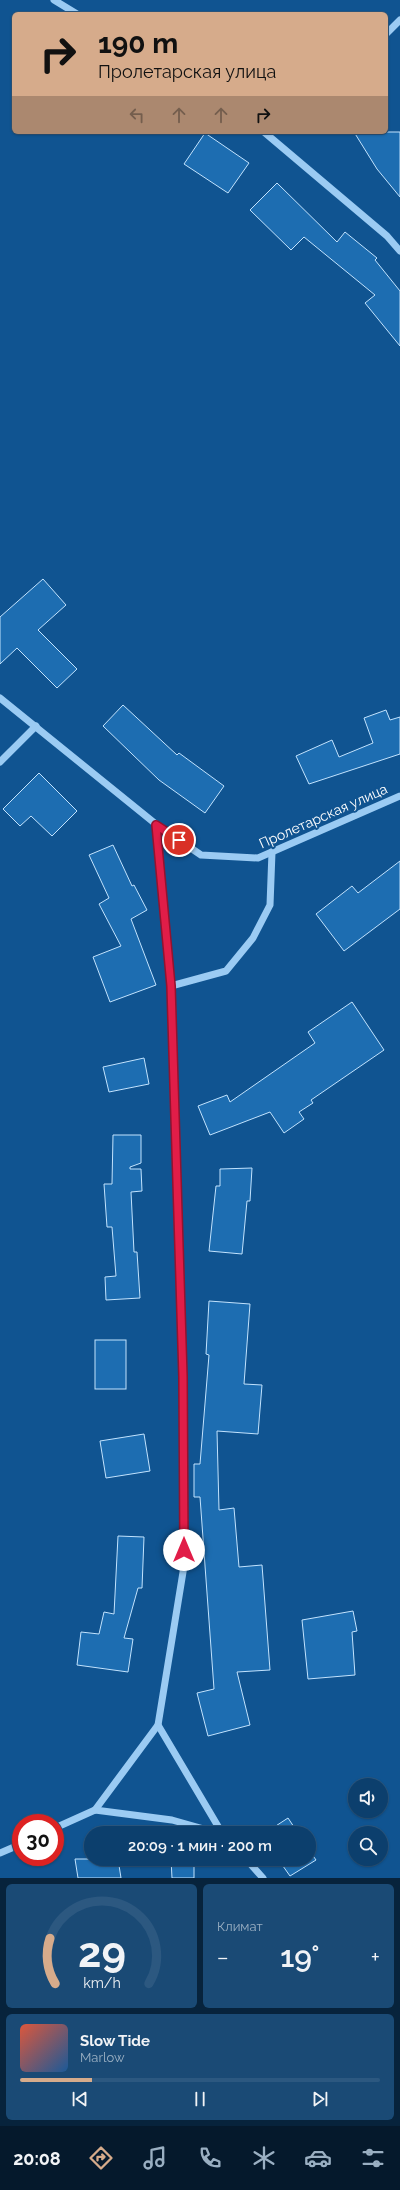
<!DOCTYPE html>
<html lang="ru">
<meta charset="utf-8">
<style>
body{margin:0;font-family:Raleway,sans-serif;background:#1a4a75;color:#f1f3f6;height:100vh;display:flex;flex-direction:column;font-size:15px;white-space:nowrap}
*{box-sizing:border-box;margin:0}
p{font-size:13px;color:#9aafc2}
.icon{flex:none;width:22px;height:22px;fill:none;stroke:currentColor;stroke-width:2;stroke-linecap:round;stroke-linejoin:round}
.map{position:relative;height:1878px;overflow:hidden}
.sheet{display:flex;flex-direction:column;gap:6px;padding:6px;background:#07233c;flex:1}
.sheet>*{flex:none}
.top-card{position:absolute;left:12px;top:12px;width:376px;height:122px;border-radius:6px;box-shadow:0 1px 3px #0004,0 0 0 1px #2c5880;background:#d6ab8b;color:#111;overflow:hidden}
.buttons{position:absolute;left:348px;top:1778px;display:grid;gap:8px}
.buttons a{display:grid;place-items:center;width:40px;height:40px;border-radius:50%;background:#0c3f6d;box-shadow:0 1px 3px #0004,0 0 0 1px #2c5880;font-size:20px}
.speed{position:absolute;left:12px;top:1814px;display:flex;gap:8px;font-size:20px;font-weight:700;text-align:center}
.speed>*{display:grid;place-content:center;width:52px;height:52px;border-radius:50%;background:#0c3f6d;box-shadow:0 1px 3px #0004,0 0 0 1px #2c5880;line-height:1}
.speed .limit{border:6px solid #d22;background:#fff;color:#111}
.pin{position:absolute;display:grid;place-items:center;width:34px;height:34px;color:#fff;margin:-17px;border:2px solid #fff;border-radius:50%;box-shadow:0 1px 4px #0007}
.me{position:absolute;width:44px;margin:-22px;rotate:0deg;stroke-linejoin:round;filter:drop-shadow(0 0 3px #0008)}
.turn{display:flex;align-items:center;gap:14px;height:84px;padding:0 20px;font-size:18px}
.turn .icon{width:52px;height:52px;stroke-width:2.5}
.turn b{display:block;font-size:28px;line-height:34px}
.lanes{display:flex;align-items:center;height:38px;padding:0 20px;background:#0003;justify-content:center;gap:20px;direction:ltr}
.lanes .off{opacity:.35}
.big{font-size:30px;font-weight:600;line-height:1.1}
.sheet .card{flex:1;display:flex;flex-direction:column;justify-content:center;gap:6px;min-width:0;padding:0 14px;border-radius:6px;background:#1a4a75}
.sheet .dial{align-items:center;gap:0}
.dial svg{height:104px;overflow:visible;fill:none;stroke:#2c5880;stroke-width:7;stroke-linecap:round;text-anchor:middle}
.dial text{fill:#f1f3f6;stroke:none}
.song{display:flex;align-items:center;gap:12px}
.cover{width:48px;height:48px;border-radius:6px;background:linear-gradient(135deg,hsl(10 70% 55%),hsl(210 70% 35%))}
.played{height:4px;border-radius:2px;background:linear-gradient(90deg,#d6ab8b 20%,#2c5880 20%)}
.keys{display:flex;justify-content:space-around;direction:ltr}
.heat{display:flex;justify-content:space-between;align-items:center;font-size:22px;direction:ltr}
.sheet .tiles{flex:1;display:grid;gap:6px;grid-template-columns:1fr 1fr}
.card:last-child{grid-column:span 2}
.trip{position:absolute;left:84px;top:1826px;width:232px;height:40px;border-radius:20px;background:#0c3f6d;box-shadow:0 1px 3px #0004,0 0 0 1px #2c5880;font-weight:600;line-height:40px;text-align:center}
.menu{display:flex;height:64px;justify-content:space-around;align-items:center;background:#05192c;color:#9aafc2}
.menu .icon{width:28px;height:28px}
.menu .selected{color:#d6ab8b}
.menu b{font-size:18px;color:#f1f3f6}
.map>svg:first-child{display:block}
.building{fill:#1d6db1;stroke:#c2e3fe}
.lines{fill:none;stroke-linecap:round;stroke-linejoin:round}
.minor{stroke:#9bcbf3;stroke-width:7}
.route-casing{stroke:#92132f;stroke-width:10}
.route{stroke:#e11d48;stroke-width:7}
.labels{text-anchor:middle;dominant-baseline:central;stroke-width:4;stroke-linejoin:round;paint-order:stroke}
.street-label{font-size:14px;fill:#fff;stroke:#105491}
</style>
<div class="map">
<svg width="400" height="1878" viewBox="0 0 400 1878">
<rect width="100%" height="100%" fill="#105491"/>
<g class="building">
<path d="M 354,132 L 400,132 L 400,197 L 377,169 Z"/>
<path d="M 205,133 L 249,163 L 228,193 L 184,164 Z"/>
<path d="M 277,183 L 337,242 L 345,232 L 377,258 L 375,260 L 400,291 L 400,346 L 365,303 L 375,295 L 304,237 L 291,250 L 250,210 Z"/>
<path d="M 43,579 L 66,605 L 38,630 L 77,669 L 57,688 L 17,648 L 0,664 L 0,617 Z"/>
<path d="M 123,705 L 177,755 L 179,753 L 224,786 L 205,813 L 159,780 L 103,726 Z"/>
<path d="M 386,710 L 390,720 L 400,717 L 400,754 L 309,784 L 296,756 L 332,740 L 339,757 L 373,743 L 364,718 Z"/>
<path d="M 39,773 L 77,811 L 52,836 L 31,816 L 20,826 L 3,809 Z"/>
<path d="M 113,845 L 132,886 L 134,885 L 147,910 L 131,919 L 156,985 L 110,1002 L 93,957 L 121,946 L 99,904 L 109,898 L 89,855 Z"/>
<path d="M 400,861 L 400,909 L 344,951 L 316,914 L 352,886 L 358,893 Z"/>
<path d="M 352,1002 L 384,1050 L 311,1100 L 313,1103 L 299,1112 L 304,1119 L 284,1133 L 270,1112 L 210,1135 L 198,1106 L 227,1095 L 230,1102 L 315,1043 L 308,1032 Z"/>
<path d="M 144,1058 L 149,1084 L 109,1092 L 103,1067 Z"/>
<path d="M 113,1135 L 141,1135 L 141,1163 L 130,1167 L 130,1169 L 141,1169 L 142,1191 L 131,1192 L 134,1252 L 137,1252 L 140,1298 L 106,1300 L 105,1277 L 116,1276 L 112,1227 L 107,1227 L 104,1184 L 112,1184 Z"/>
<path d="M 252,1168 L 250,1201 L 247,1201 L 242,1254 L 209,1251 L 216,1186 L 220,1186 L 220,1169 Z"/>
<path d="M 209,1301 L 250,1304 L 244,1384 L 262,1385 L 258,1434 L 217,1431 L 219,1510 L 234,1508 L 239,1567 L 262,1565 L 270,1670 L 237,1672 L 250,1725 L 208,1736 L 197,1693 L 214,1689 L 200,1497 L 194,1497 L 194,1464 L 200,1464 L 209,1355 L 206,1354 Z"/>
<rect x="95" y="1340" width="31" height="49"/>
<path d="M 144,1434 L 150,1471 L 106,1478 L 100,1441 Z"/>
<path d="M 118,1536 L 144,1537 L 142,1588 L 138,1588 L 124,1638 L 133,1639 L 128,1672 L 77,1665 L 81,1632 L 99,1634 L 104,1612 L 114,1614 Z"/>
<path d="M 353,1611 L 357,1631 L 352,1632 L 355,1675 L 308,1679 L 302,1620 Z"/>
<path d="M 288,1818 L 298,1833 L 265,1833 Z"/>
<path d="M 309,1850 L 316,1860 L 290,1876 L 278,1859 L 309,1859 Z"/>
<path d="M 75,1859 L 118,1859 L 121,1878 L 78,1878 Z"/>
<path d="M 171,1859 L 194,1859 L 194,1878 L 172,1878 Z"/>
</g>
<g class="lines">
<g class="minor">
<path d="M 54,0 L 77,14"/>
<path d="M 386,34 L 400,20"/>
<path d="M 264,132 L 387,236 L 400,251"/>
<path d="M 0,698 L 157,825 L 201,855 L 258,858 L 400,796"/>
<path d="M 0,762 L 36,726"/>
<path d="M 157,825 L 171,986 L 183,1377 L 184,1566 L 158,1725 L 222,1833"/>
<path d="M 171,986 L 226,971 L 253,938 L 270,905 L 272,852"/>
<path d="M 95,1810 L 158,1725"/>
<path d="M 55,1828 L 95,1810 L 172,1820 L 218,1833"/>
<path d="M 0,1853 L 21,1844"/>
<path d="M 246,1859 L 263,1878"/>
</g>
</g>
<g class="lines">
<defs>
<path id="route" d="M 179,840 L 156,825 L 171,986 L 183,1377 L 184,1550"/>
</defs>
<use href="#route" class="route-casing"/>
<use href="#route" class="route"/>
</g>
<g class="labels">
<g class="street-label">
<text transform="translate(323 816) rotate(-24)">Пролетарская улица</text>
</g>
</g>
</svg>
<div class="buttons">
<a><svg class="icon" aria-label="sound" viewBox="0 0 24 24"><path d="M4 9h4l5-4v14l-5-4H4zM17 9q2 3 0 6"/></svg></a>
<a><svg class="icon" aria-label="search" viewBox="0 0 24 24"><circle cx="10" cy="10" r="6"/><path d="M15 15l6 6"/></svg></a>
</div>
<div class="speed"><div class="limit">30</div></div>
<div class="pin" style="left:179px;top:840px;background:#d93025"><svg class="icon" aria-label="arrive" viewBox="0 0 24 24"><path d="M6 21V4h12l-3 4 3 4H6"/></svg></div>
<svg class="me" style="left:184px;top:1550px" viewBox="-20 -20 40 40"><circle r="19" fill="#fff"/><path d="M0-13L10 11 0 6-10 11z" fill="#e11d48"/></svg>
<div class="trip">20:09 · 1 мин · 200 m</div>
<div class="top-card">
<div class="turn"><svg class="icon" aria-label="right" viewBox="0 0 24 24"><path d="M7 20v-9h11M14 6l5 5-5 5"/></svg><div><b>190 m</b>Пролетарская улица</div></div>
<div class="lanes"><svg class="icon off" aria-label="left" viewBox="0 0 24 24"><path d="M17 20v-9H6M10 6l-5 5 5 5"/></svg><svg class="icon off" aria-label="ahead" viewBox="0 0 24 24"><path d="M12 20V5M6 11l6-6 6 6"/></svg><svg class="icon off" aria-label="ahead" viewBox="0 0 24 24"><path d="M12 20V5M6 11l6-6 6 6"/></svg><svg class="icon" aria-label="right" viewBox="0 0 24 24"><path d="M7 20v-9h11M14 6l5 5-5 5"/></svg></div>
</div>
</div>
<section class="sheet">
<div class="tiles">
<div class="card dial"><svg viewBox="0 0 100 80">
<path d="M14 69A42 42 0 1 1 86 69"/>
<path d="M14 69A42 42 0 0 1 10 34" stroke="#d6ab8b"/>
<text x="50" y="56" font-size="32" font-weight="700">29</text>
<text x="50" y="72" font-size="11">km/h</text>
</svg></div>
<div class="card"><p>Климат</p>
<div class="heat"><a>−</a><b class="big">19°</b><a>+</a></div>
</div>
<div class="card">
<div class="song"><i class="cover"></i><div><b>Slow Tide</b><p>Marlow</p></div></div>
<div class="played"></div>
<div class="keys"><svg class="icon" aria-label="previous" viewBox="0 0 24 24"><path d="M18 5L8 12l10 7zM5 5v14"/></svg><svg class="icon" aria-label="pause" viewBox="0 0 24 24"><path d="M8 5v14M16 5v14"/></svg><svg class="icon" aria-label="next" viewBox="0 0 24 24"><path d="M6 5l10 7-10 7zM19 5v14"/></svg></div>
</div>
</div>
</section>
<nav class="menu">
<b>20:08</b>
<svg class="icon selected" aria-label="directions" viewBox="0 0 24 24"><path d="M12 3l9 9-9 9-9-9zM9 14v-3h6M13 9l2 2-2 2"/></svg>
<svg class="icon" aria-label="music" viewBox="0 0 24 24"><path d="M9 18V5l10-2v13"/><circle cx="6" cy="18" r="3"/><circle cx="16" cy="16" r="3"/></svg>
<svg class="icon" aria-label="phone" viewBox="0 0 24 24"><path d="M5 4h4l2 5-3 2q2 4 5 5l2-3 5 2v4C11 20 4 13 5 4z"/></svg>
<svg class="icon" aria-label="climate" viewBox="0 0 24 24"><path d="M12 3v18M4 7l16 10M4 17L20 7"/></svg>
<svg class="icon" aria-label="car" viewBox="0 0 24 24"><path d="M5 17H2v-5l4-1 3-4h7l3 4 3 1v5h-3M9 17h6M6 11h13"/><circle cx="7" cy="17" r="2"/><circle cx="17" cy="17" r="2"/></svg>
<svg class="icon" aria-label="filters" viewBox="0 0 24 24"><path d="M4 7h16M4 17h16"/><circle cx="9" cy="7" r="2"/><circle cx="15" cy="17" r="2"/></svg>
</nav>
